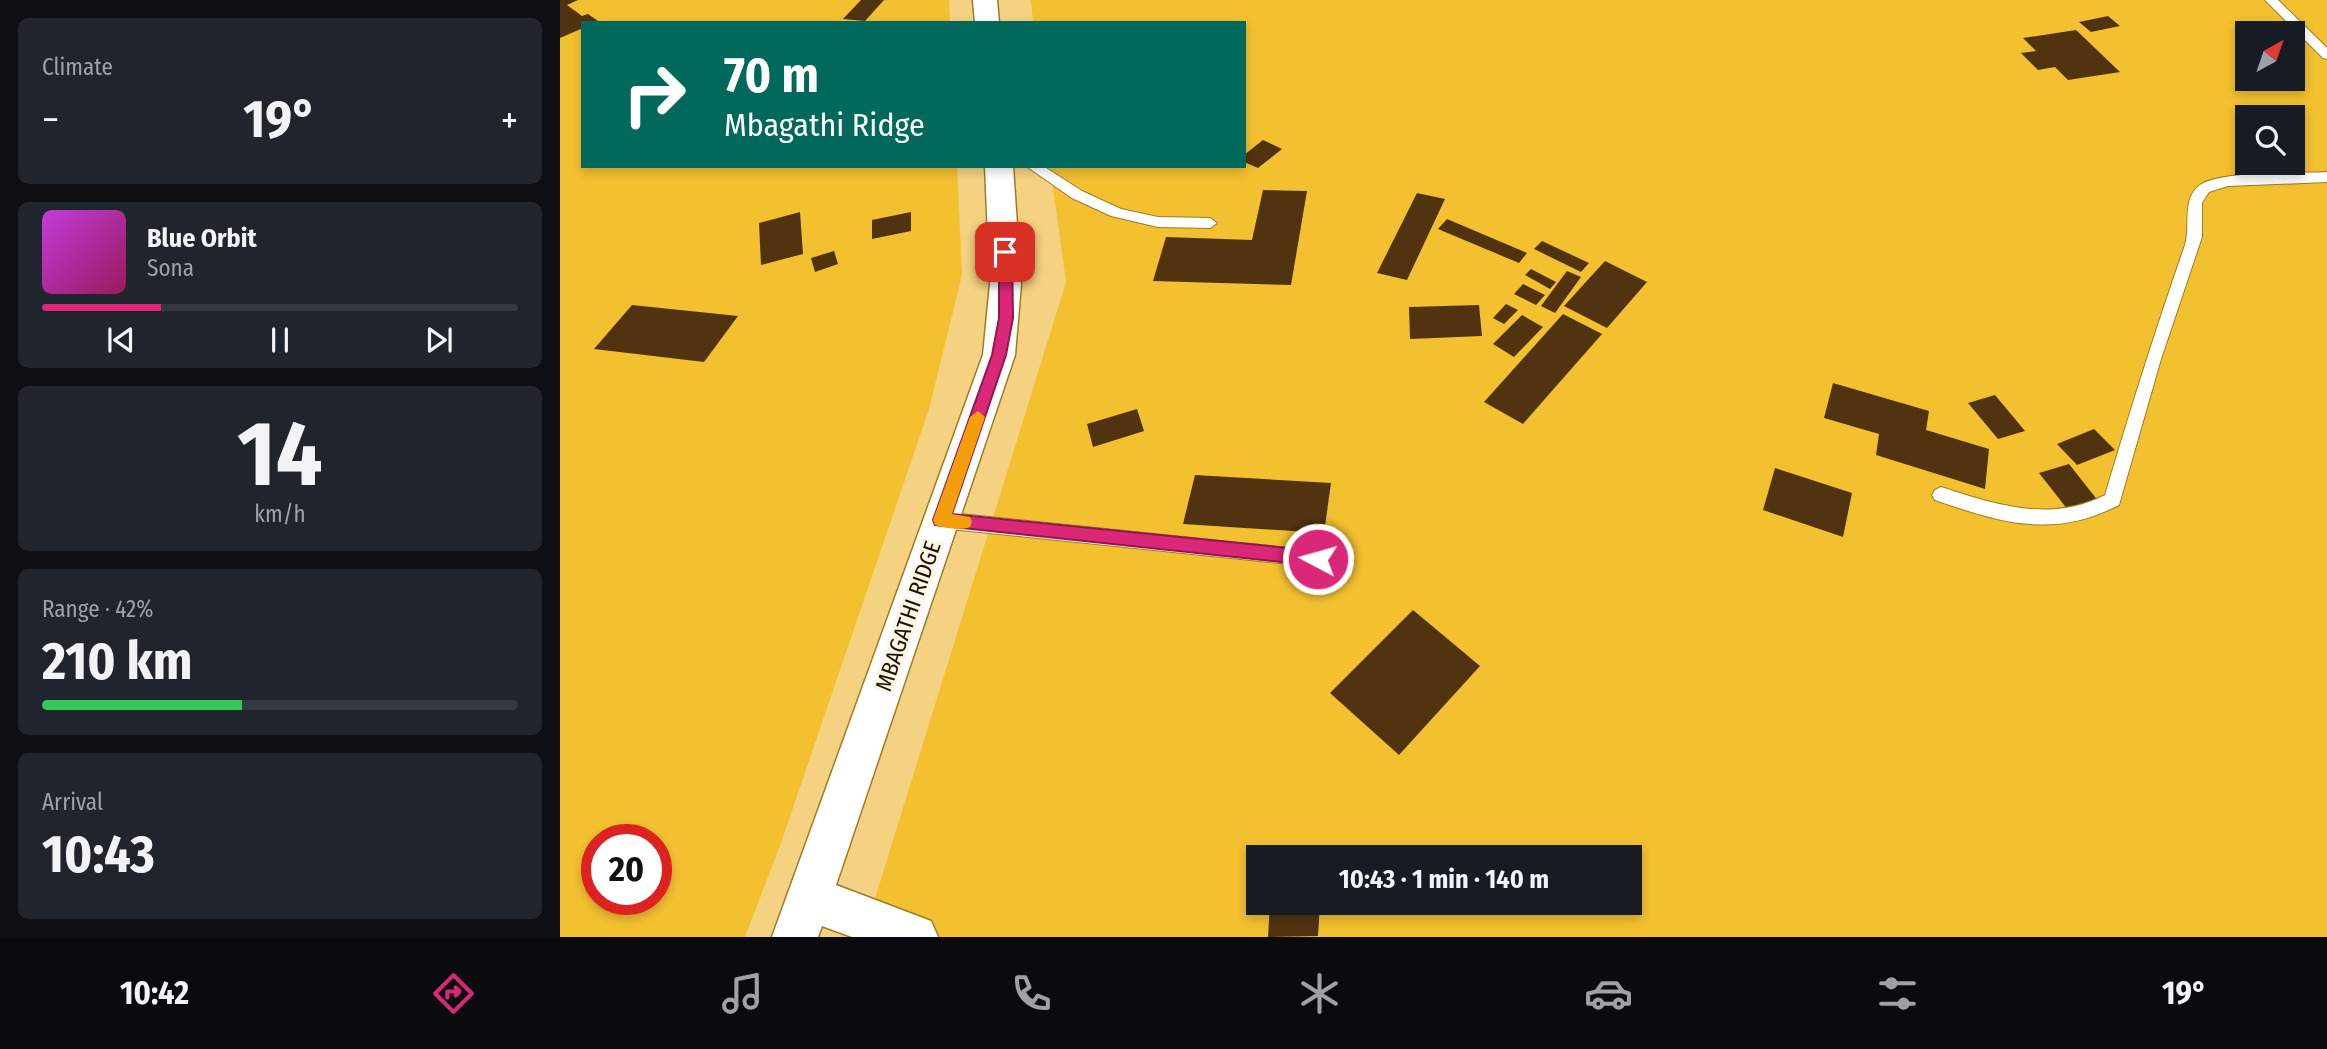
<!DOCTYPE html>
<meta charset="utf-8">
<style>
body{margin:0;font-family:"Fira Sans Condensed",sans-serif;background:#20242c;color:#f1f3f6;height:100vh;display:flex;flex-direction:column;font-size:26px;white-space:nowrap}
*{box-sizing:border-box;margin:0}
p{font-size:23px;color:#9ea1a6}
.icon{flex:none;width:38px;height:38px;fill:none;stroke:currentColor;stroke-width:2;stroke-linecap:round;stroke-linejoin:round}
.map{position:relative;flex:1;overflow:hidden}
.side{display:flex;flex-direction:column;gap:18px;padding:18px;background:#0d0f14;width:560px}
.side>*{flex:none}
.guide{position:absolute;left:21px;top:21px;width:665px;height:147px;border-radius:0px;box-shadow:0 4px 10px #0003;background:#00695c;color:#fff;overflow:hidden}
.needle{width:46px;rotate:40deg}
.tools{position:absolute;left:1675px;top:21px;display:grid;gap:14px}
.tools a{display:grid;place-items:center;width:70px;height:70px;border-radius:0px;background:#171b24;box-shadow:0 4px 10px #0003;font-size:35px}
.speed{position:absolute;left:21px;top:824px;display:flex;gap:14px;font-size:35px;font-weight:700;text-align:center}
.speed>*{display:grid;place-content:center;width:91px;height:91px;border-radius:50%;background:#171b24;box-shadow:0 4px 10px #0003;line-height:1}
.speed .limit{border:10px solid #d22;background:#fff;color:#111}
.pin{position:absolute;display:grid;place-items:center;width:60px;height:60px;color:#fff;margin:-30px;border-radius:14px;box-shadow:0 4px 10px #0006}
.me{position:absolute;width:77px;margin:-38px;rotate:276deg;stroke-linejoin:round;filter:drop-shadow(0 0 5px #0008)}
.turn{display:flex;align-items:center;gap:24px;height:147px;padding:0 28px;font-size:32px}
.turn .icon{width:91px;height:91px;stroke-width:2.5}
.turn b{display:block;font-size:49px;line-height:60px}
.big{font-size:52px;font-weight:700;line-height:1.1}
.side .tile{flex:1;display:flex;flex-direction:column;justify-content:center;gap:10px;min-width:0;padding:0 24px;border-radius:10px;background:#20242c}
.side .dial{align-items:center;gap:0}
.dial b{font-size:91px;line-height:1}
.song{display:flex;align-items:center;gap:21px}
.cover{width:84px;height:84px;border-radius:10px;background:linear-gradient(135deg,hsl(290 70% 55%),hsl(330 70% 35%))}
.played{height:7px;border-radius:4px;background:linear-gradient(90deg,#db2777 25%,#363941 25%)}
.keys{display:flex;justify-content:space-around;direction:ltr}
.heat{display:flex;justify-content:space-between;align-items:center;font-size:38px;direction:ltr}
.charge{height:10px;border-radius:5px;background:linear-gradient(90deg,#34c759 42%,#363941 0)}
.trip{position:absolute;left:686px;top:845px;width:396px;height:70px;border-radius:0px;background:#171b24;box-shadow:0 4px 10px #0003;font-weight:700;line-height:70px;text-align:center}
.tab-bar{display:flex;height:112px;justify-content:space-around;align-items:center;background:#090b0e;color:#9ea1a6}
.tab-bar .icon{width:49px;height:49px}
.tab-bar .on{color:#db2777}
.tab-bar b{font-size:32px;color:#f1f3f6}
main{display:flex;flex:1;min-height:0}
.map>svg:first-child{display:block}
.green{fill:#f3c030;fill-rule:evenodd}
.building{fill:#513310}
.lines{fill:none;stroke-linecap:round;stroke-linejoin:round}
.service-casing{stroke:#9c7c26;stroke-width:2}
.minor-casing{stroke:#9c7c26;stroke-width:3}
.service{fill:#fff;fill-rule:evenodd}
.minor{fill:#fff;fill-rule:evenodd}
.route{fill:#db2777;stroke:#8e194d;stroke-width:2}
.slow{fill:#f59e0b}
.labels{text-anchor:middle;dominant-baseline:central;stroke-width:7;stroke-linejoin:round;paint-order:stroke}
.street-label{font-size:23px;fill:#1b1200;stroke:#fdf7e7}
</style>
<main>
<section class="side">
<div class="tile"><p>Climate</p>
<div class="heat"><a>−</a><b class="big">19°</b><a>+</a></div>
</div>
<div class="tile">
<div class="song"><i class="cover"></i><div><b>Blue Orbit</b><p>Sona</p></div></div>
<div class="played"></div>
<div class="keys"><svg class="icon" aria-label="previous" viewBox="0 0 24 24"><path d="M18 5L8 12l10 7zM5 5v14"/></svg><svg class="icon" aria-label="pause" viewBox="0 0 24 24"><path d="M8 5v14M16 5v14"/></svg><svg class="icon" aria-label="next" viewBox="0 0 24 24"><path d="M6 5l10 7-10 7zM19 5v14"/></svg></div>
</div>
<div class="tile dial"><b>14</b><p>km/h</p></div>
<div class="tile"><p>Range · 42%</p><b class="big">210 km</b><div class="charge"></div></div>
<div class="tile"><p>Arrival</p><b class="big">10:43</b></div>
</section>
<div class="map">
<svg width="1767" height="937" viewBox="0 0 1767 937">
<rect width="100%" height="100%" fill="#f4d281"/>
<g class="green">
<path d="M 0,0 L 389,0 L 390,23 L 23,23 L 23,166 L 397,166 L 402,275 L 369,409 L 220,846 L 185,937 L 0,937 ZM 37,840 L 96,840 L 96,900 L 37,900 Z"/>
<path d="M 471,0 L 1767,0 L 1767,937 L 303,937 L 506,282 L 490,166 L 684,166 L 684,23 L 473,23 ZM 1687,33 L 1732,33 L 1732,79 L 1687,79 ZM 1687,117 L 1732,117 L 1732,163 L 1687,163 ZM 698,858 L 1069,858 L 1069,903 L 698,903 Z"/>
</g>
<g class="building">
<path d="M 0,0 L 18,0 L 7,5 L 22,16 L 28,14 L 38,21 L 23,23 L 23,28 L 0,38 Z"/>
<path d="M 301,0 L 324,0 L 305,21 L 283,19 Z"/>
<path d="M 1548,16 L 1560,26 L 1531,32 L 1519,22 Z"/>
<path d="M 1516,30 L 1560,72 L 1508,80 L 1495,67 L 1478,70 L 1461,53 L 1476,51 L 1463,38 Z"/>
<path d="M 703,140 L 722,149 L 698,168 L 684,162 L 684,155 Z"/>
<path d="M 703,190 L 747,191 L 731,285 L 593,281 L 606,237 L 692,240 Z"/>
<path d="M 857,193 L 885,199 L 847,280 L 817,273 Z"/>
<path d="M 240,212 L 243,254 L 201,265 L 199,223 Z"/>
<path d="M 351,212 L 351,231 L 312,239 L 312,220 Z"/>
<path d="M 887,219 L 967,253 L 959,263 L 878,229 Z"/>
<path d="M 982,241 L 1029,263 L 1021,272 L 974,249 Z"/>
<path d="M 274,251 L 278,264 L 255,272 L 251,258 Z"/>
<path d="M 1045,261 L 1087,282 L 1047,328 L 1004,306 Z"/>
<path d="M 971,269 L 996,282 L 990,289 L 965,275 Z"/>
<path d="M 1007,271 L 1021,277 L 995,313 L 981,306 Z"/>
<path d="M 963,284 L 985,295 L 976,305 L 954,294 Z"/>
<path d="M 946,304 L 958,310 L 944,324 L 933,318 Z"/>
<path d="M 72,305 L 178,316 L 144,362 L 34,349 Z"/>
<path d="M 919,305 L 922,336 L 850,339 L 849,307 Z"/>
<path d="M 1003,314 L 1042,334 L 963,424 L 924,402 Z"/>
<path d="M 962,315 L 983,327 L 954,357 L 933,344 Z"/>
<path d="M 1273,383 L 1369,411 L 1366,430 L 1429,449 L 1425,489 L 1316,455 L 1319,434 L 1264,418 Z"/>
<path d="M 1435,395 L 1465,431 L 1438,439 L 1408,403 Z"/>
<path d="M 577,409 L 584,431 L 533,447 L 527,424 Z"/>
<path d="M 1534,429 L 1555,450 L 1517,465 L 1497,444 Z"/>
<path d="M 1509,464 L 1539,502 L 1508,510 L 1479,473 Z"/>
<path d="M 1215,468 L 1292,493 L 1283,537 L 1203,510 Z"/>
<path d="M 635,475 L 771,483 L 764,533 L 623,524 Z"/>
<path d="M 853,610 L 920,666 L 839,755 L 770,693 Z"/>
<path d="M 710,903 L 760,903 L 758,936 L 708,937 Z"/>
</g>
<g class="lines">
<defs>
<g id="service">
<path d="M 1705,0 L 1718,0 L 1767,48 L 1767,59 L 1763,58 Z"/>
<path d="M 466,166 L 483,166 L 522,191 L 561,209 L 598,217 L 650,218 L 657,223 L 650,228 L 598,227 L 551,216 L 512,198 Z"/>
<path d="M 1767,172 L 1767,182 L 1668,186 L 1649,192 L 1642,203 L 1642,237 L 1601,359 L 1559,505 C 1494,539 1441,523 1375,500 L 1372,495 L 1375,490 L 1381,487 C 1436,505 1491,523 1545,495 C 1570,411 1596,328 1625,245 C 1631,226 1621,199 1640,185 C 1662,170 1738,174 1767,172 Z"/>
<path d="M 381,512 L 758,551 L 765,553 L 767,559 L 765,565 L 758,567 L 381,528 L 375,526 L 372,520 L 375,514 Z"/>
</g>
<g id="minor">
<path d="M 413,0 L 437,0 L 439,23 L 415,23 Z"/>
<path d="M 425,166 L 453,166 L 461,284 L 455,355 L 276,885 L 371,921 L 378,937 L 292,937 L 262,926 L 258,937 L 212,937 L 423,355 L 430,284 Z"/>
</g>
</defs>
<use href="#service" class="service-casing"/>
<use href="#minor" class="minor-casing"/>
<use href="#service" class="service"/>
<use href="#minor" class="minor"/>
</g>
<path class="route" d="M 445,247 L 452,252 L 453,318 L 446,355 L 392,514 L 758,551 L 764,553 L 767,559 L 764,564 L 758,566 L 375,525 L 373,520 L 432,355 L 439,318 L 439,252 Z"/>
<path class="slow" d="M 418,411 L 425,417 L 392,514 L 410,517 L 412,522 L 410,527 C 400,531 385,528 375,525 L 373,520 L 410,417 Z"/>
<g class="labels">
<g class="street-label">
<text transform="translate(348 616) rotate(-71)">MBAGATHI RIDGE</text>
</g>
</g>
</svg>
<div class="tools">
<a><svg class="needle" viewBox="-14 -14 28 28"><path d="M0-13l5 13h-10z" fill="#e53935"/><path d="M0 13l5-13h-10z" fill="#9ea1a6"/></svg></a>
<a><svg class="icon" aria-label="search" viewBox="0 0 24 24"><circle cx="10" cy="10" r="6"/><path d="M15 15l6 6"/></svg></a>
</div>
<div class="speed"><div class="limit">20</div></div>
<div class="pin" style="left:445px;top:252px;background:#d93025"><svg class="icon" aria-label="arrive" viewBox="0 0 24 24"><path d="M6 21V4h12l-3 4 3 4H6"/></svg></div>
<svg class="me" style="left:758px;top:559px" viewBox="-20 -20 40 40"><circle r="17" fill="#db2777" stroke="#fff" stroke-width="3"/><path d="M0-11L8 9 0 5-8 9z" fill="#fff"/></svg>
<div class="trip">10:43 · 1 min · 140 m</div>
<div class="guide">
<div class="turn"><svg class="icon" aria-label="right" viewBox="0 0 24 24"><path d="M7 20v-9h11M14 6l5 5-5 5"/></svg><div><b>70 m</b>Mbagathi Ridge</div></div>
</div>
</div>
</main>
<nav class="tab-bar">
<b>10:42</b>
<svg class="icon on" aria-label="directions" viewBox="0 0 24 24"><path d="M12 3l9 9-9 9-9-9zM9 14v-3h6M13 9l2 2-2 2"/></svg>
<svg class="icon" aria-label="music" viewBox="0 0 24 24"><path d="M9 18V5l10-2v13"/><circle cx="6" cy="18" r="3"/><circle cx="16" cy="16" r="3"/></svg>
<svg class="icon" aria-label="phone" viewBox="0 0 24 24"><path d="M5 4h4l2 5-3 2q2 4 5 5l2-3 5 2v4C11 20 4 13 5 4z"/></svg>
<svg class="icon" aria-label="climate" viewBox="0 0 24 24"><path d="M12 3v18M4 7l16 10M4 17L20 7"/></svg>
<svg class="icon" aria-label="car" viewBox="0 0 24 24"><path d="M5 17H2v-5l4-1 3-4h7l3 4 3 1v5h-3M9 17h6M6 11h13"/><circle cx="7" cy="17" r="2"/><circle cx="17" cy="17" r="2"/></svg>
<svg class="icon" aria-label="filters" viewBox="0 0 24 24"><path d="M4 7h16M4 17h16"/><circle cx="9" cy="7" r="2"/><circle cx="15" cy="17" r="2"/></svg>
<b>19°</b>
</nav>
